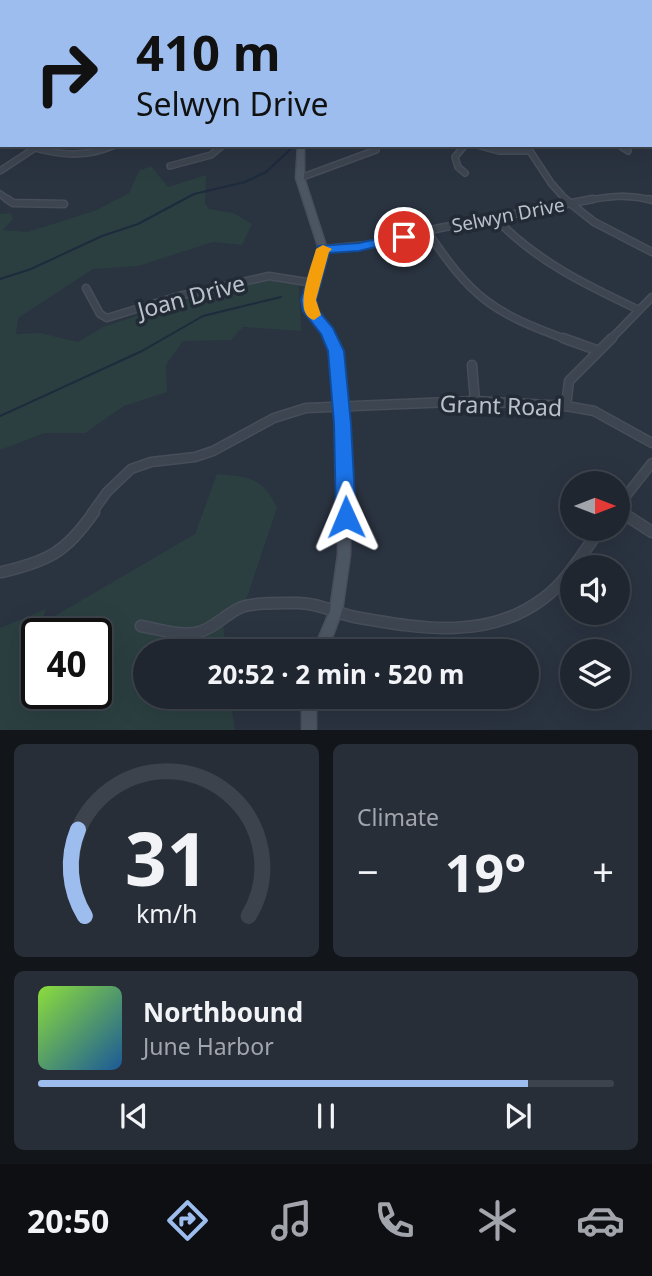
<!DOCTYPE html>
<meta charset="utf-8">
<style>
body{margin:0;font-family:"Noto Sans",sans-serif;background:#282e38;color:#f1f3f6;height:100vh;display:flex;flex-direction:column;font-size:26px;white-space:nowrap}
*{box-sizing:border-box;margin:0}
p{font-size:23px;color:#a2a5ab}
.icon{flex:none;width:38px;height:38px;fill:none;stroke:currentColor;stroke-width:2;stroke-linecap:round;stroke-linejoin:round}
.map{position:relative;height:730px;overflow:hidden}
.drawer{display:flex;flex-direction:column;gap:14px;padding:14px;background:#12151a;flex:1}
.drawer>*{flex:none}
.top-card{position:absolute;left:0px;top:0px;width:653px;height:147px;box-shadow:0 7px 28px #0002,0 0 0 2px #3d434c;background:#9cbdee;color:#111;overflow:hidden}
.needle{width:46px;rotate:90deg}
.fabs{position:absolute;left:560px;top:471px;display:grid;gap:14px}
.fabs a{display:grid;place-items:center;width:70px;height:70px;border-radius:50%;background:#202630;box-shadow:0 7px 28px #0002,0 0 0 2px #3d434c;font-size:35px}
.speed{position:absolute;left:21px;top:618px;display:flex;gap:14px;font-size:35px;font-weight:700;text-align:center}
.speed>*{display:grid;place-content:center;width:91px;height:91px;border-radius:50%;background:#202630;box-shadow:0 7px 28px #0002,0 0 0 2px #3d434c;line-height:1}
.speed .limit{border:4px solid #111;border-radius:10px;background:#fff;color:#111}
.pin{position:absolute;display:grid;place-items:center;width:60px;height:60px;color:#fff;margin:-30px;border:4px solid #fff;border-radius:50%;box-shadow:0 2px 7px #0007}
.me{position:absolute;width:77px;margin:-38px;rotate:359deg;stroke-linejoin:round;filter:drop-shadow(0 0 5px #0008)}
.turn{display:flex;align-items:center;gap:24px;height:147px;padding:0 21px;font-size:32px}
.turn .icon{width:91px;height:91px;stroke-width:2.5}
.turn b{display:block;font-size:49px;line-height:60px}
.big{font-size:52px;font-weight:700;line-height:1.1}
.drawer .widget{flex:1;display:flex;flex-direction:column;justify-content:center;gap:10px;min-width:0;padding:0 24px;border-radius:10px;background:#282e38}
.drawer .dial{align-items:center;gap:0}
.dial svg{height:182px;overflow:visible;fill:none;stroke:#3d434c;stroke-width:7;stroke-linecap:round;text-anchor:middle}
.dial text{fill:#f1f3f6;stroke:none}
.song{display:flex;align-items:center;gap:21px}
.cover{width:84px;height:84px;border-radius:10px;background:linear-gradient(135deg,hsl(90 70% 55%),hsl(210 70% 35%))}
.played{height:7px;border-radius:4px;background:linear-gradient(90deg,#9cbdee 85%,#3d434c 85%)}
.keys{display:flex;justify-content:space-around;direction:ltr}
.heat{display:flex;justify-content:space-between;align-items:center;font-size:38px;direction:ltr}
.drawer .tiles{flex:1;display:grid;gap:14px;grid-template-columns:1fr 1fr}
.widget:last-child{grid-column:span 2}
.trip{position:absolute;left:133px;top:639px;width:406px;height:70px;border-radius:35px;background:#202630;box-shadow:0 7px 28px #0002,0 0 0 2px #3d434c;font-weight:700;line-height:70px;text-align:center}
.tabs{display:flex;height:112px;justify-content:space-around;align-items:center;background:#0d0f13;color:#a2a5ab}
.tabs .icon{width:49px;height:49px}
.tabs .active{color:#9cbdee}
.tabs b{font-size:32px;color:#f1f3f6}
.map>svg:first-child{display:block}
.green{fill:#2b3f41;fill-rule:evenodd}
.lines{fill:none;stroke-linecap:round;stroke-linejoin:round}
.stream{stroke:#1d2b3d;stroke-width:2}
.street-far4-casing{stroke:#474e59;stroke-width:5}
.street-far3-casing{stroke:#474e59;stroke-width:8}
.street-far2-casing{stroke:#474e59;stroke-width:9}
.street-far1-casing{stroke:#474e59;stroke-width:11}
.street-casing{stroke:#474e59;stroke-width:13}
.secondary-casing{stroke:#474e59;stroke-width:3}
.street-far4{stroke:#3d4550;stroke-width:3.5}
.street-far3{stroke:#3d4550;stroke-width:5}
.street-far2{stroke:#3d4550;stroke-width:6}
.street-far1{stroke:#3d4550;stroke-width:8}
.street{stroke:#3d4550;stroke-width:10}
.secondary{fill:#4c5562;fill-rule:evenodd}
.route{fill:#1a73e8;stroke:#114b97;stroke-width:2}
.slow{fill:#f59e0b}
.labels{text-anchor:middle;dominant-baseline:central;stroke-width:7;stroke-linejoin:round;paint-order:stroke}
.far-street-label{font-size:19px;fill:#bac1ca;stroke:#222a35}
.street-label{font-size:23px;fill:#bac1ca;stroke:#222a35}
</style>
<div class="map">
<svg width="652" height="730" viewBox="0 0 652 730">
<rect width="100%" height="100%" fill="#2a3340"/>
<g class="green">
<path d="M 151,166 L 168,187 L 206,175 L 205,204 L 209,209 L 233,213 L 252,224 L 242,245 L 213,242 L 138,266 L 93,269 L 18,318 L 16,334 L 40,333 L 78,342 L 103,327 L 221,288 L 269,280 L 299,285 L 301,331 L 243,327 L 231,340 L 183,341 L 166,365 L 167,392 L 124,406 L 85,433 L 45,433 L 0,450 L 0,214 L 11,213 L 13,219 L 3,230 L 28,232 L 97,210 L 129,193 L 139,171 Z"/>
<path d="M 217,474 C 249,477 262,477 277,508 L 244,606 L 223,622 L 226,651 L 145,651 L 145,696 L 230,697 L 235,730 L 0,730 L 0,628 L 46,609 L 41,624 L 195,534 ZM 37,634 L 96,634 L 96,693 L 37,693 Z"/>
</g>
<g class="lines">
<g class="stream">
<path d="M 0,279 L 31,269 L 102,236 L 138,224 L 194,194 L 245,182 L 266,172 L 295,145"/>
<path d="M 0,416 L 142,351 L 203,316 L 281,297"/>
</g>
<defs>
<g id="street-far4">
<path d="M 62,2 L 64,0"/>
<path d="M 119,2 L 124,0"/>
<path d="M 615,2 L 618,0"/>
<path d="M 0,6 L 2,4"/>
</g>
<g id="street-far3">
<path d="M 465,145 L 455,157 L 458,167 L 465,173"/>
<path d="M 477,145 L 499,151 L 529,151"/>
<path d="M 526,145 L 551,183 L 567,201"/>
<path d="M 619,145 L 628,151"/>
<path d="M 35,148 C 64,156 87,157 115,145"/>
<path d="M 170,166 L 211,155 L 223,145"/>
<path d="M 0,171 L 38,146"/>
<path d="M 300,178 L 376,150"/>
<path d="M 0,194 L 10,201"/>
<path d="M 584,201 C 609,196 628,194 652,200"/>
</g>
<g id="street-far2">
<path d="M 7,199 L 13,203 L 64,204"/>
<path d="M 565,199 L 594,222 L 652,252"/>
<path d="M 648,199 L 652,200"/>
<path d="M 495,218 C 536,261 586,285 639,310"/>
<path d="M 427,231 C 472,298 491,312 568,340"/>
<path d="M 323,249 L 368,245 L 440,228 L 593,199"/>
<path d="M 86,288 L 100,314 L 107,318 L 179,296 L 269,276 L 313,283"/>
<path d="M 610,340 L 652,297"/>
</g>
<g id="street-far1">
<path d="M 563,338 L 599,351"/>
<path d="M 472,365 L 475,401"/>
<path d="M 566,406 L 569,381 L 612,338"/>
<path d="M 618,506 L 652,463"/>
<path d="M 618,510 L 623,513"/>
<path d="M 92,513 L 107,492 L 131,469 L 151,462 L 195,457 L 213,451 L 274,418 L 306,408 L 475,401 L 566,406 L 594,411 L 652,443"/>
</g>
<g id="street">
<path d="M 621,512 L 652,532"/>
<path d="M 2,572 C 49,561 66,552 94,512"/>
<path d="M 141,626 C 158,629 182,637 199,632 C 216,628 229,610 245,606 C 261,602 282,603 298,603 C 321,603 338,615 360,618 C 423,629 489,640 544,598 C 567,581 584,551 601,528"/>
</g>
<g id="secondary">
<path d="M 253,0 L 259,0 L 261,2 L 255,2 Z"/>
<path d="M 298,145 L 304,145 L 304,178 L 327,249 L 313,306 L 340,344 L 351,470 L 350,555 L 342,611 L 327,651 L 313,651 L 330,611 L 338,555 L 339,470 L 330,344 L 305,306 L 319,249 L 296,178 Z"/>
<rect x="302" y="696" width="14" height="34"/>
</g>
</defs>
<use href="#street-far4" class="street-far4-casing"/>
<use href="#street-far3" class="street-far3-casing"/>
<use href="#street-far2" class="street-far2-casing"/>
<use href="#street-far1" class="street-far1-casing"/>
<use href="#street" class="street-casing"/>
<use href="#secondary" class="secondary-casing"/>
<use href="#street-far4" class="street-far4"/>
<use href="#street-far3" class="street-far3"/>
<use href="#street-far2" class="street-far2"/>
<use href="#street-far1" class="street-far1"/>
<use href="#street" class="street"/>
<use href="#secondary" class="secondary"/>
</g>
<path class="route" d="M 404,233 L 409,234 L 409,239 L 359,251 L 329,253 L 316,300 L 318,310 L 333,328 L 344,351 L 351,424 L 356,517 L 353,523 L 346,526 L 339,523 L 336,517 L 334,424 L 328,351 L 321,334 L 303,311 L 301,300 L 318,246 L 359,243 Z"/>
<path class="slow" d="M 323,245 L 332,249 L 329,252 L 316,300 L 321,315 L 314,320 C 291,314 312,265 316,249 Z"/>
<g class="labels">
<g class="far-street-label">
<text transform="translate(508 215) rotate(-11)">Selwyn Drive</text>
</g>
<g class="street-label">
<text transform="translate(191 296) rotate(-15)">Joan Drive</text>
<text transform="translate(501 405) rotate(2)">Grant Road</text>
</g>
</g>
</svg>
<div class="fabs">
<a><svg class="needle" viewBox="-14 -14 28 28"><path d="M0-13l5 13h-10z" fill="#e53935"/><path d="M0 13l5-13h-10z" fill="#a2a5ab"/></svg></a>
<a><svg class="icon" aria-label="sound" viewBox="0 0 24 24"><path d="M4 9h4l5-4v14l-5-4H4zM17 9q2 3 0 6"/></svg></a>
<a><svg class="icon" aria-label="layers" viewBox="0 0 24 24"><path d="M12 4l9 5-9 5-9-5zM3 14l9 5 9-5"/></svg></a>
</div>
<div class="speed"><div class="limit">40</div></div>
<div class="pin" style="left:404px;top:237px;background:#d93025"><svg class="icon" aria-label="arrive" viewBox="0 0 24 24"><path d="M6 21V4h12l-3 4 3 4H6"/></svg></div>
<svg class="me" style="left:346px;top:517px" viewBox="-20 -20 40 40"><path d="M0-17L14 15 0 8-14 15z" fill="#1a73e8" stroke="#fff" stroke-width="4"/></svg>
<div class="trip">20:52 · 2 min · 520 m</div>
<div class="top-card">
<div class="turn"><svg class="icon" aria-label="right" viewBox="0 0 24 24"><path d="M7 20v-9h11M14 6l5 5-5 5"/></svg><div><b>410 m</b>Selwyn Drive</div></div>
</div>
</div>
<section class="drawer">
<div class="tiles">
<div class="widget dial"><svg viewBox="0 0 100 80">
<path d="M14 69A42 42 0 1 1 86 69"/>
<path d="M14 69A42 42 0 0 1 11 31" stroke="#9cbdee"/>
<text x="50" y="56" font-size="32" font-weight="700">31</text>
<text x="50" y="72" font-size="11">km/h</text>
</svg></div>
<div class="widget"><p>Climate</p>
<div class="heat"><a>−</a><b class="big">19°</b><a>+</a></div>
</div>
<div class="widget">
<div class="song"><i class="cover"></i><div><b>Northbound</b><p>June Harbor</p></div></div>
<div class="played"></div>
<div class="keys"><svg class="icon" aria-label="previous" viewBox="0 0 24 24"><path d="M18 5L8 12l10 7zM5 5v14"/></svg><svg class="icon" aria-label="pause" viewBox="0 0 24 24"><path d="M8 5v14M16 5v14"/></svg><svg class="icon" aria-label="next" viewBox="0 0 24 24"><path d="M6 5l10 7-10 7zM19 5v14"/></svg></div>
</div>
</div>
</section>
<nav class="tabs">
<b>20:50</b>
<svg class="icon active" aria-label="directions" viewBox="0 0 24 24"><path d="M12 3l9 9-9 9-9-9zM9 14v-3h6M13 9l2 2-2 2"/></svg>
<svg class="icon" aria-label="music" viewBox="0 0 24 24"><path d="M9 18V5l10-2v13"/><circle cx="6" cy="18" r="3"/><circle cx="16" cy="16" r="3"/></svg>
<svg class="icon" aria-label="phone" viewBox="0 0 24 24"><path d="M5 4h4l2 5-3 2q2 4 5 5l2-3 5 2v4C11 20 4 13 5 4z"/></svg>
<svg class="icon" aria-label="climate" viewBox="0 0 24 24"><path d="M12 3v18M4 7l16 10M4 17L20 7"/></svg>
<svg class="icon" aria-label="car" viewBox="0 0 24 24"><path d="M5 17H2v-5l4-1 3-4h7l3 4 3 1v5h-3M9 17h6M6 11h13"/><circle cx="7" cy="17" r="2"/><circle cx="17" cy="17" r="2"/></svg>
</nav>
